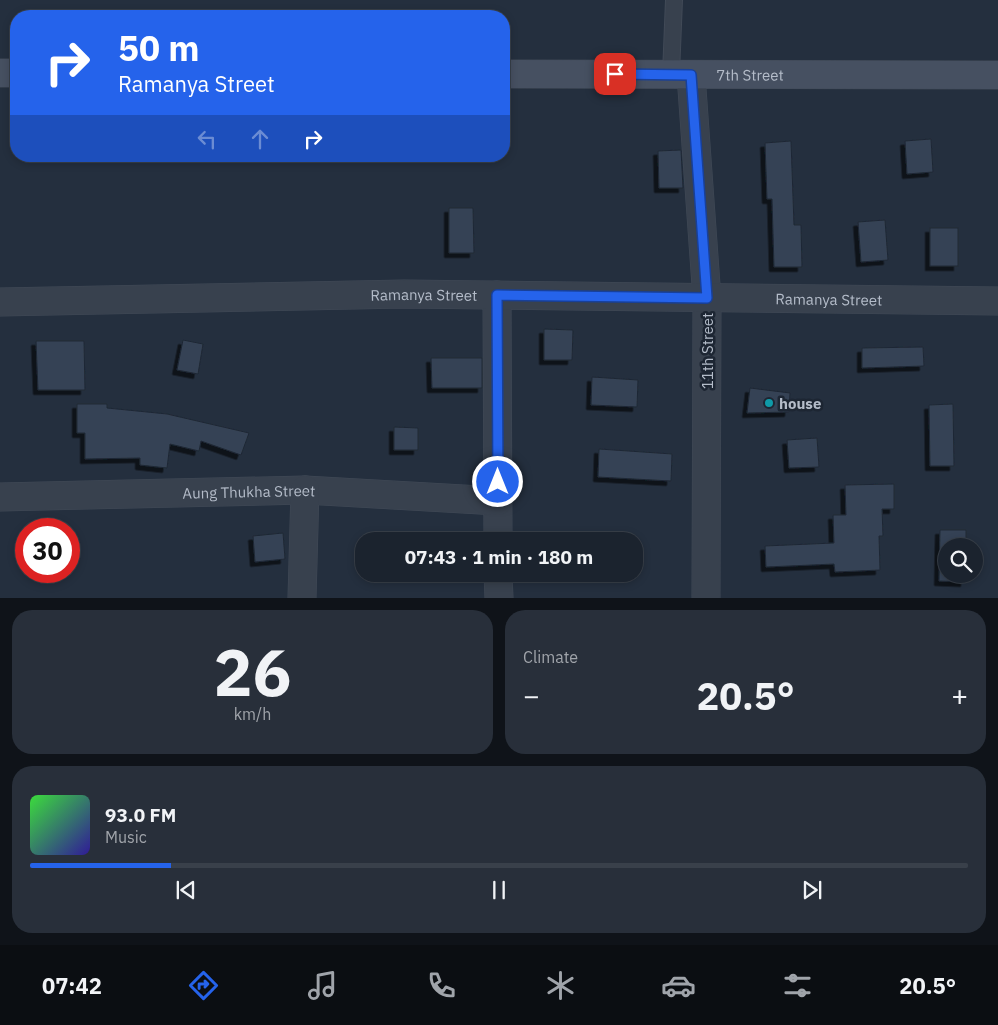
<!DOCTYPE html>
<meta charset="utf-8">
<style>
body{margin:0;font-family:"IBM Plex Sans",sans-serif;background:#282f3a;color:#f1f3f6;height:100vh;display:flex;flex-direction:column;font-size:19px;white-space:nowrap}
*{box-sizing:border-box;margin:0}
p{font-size:16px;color:#a0a4aa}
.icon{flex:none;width:28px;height:28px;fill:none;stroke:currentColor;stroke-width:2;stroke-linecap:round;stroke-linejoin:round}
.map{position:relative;height:598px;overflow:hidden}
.sheet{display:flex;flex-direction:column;gap:12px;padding:12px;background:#0f1319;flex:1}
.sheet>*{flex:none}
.top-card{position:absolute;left:10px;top:10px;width:500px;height:152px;border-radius:20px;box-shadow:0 2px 8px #0003,0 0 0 1px #39404a;background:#2563eb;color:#fff;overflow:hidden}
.tools{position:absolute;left:938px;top:538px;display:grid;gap:10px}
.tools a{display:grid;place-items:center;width:45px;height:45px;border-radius:50%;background:#1b232e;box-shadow:0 2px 8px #0003,0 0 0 1px #39404a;font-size:25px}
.speed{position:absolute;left:15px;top:518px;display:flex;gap:10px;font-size:25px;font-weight:700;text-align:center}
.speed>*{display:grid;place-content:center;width:65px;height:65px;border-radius:50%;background:#1b232e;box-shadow:0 2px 8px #0003,0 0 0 1px #39404a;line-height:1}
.speed .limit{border:8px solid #d22;background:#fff;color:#111}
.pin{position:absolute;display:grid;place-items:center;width:42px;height:42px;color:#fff;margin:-21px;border-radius:10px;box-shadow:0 2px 8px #0006}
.me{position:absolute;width:55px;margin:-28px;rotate:0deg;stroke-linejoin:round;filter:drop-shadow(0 0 4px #0008)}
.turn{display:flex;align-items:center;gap:18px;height:105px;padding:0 25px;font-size:22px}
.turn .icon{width:65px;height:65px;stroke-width:2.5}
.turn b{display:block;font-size:35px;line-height:42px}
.lanes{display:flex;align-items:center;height:48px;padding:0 25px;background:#0003;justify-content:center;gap:25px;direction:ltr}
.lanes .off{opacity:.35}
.big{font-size:38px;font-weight:700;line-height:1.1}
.sheet .card{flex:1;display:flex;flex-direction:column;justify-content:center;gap:8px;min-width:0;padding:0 18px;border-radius:20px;background:#282f3a}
.sheet .dial{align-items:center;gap:0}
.dial b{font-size:65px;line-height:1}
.song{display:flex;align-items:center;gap:15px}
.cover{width:60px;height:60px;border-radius:8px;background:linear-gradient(135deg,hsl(120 70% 55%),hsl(250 70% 35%))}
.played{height:5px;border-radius:2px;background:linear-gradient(90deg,#2563eb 15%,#39404a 15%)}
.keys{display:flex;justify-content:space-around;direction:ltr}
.heat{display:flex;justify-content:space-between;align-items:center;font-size:28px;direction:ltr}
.sheet .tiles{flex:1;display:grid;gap:12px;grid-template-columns:1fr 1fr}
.card:last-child{grid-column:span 2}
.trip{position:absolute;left:355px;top:532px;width:288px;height:50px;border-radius:20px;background:#1b232e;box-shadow:0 2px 8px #0003,0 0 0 1px #39404a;font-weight:700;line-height:50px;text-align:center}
.dock{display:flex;height:80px;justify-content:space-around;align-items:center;background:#0b0e12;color:#a0a4aa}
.dock .icon{width:35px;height:35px}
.dock .on{color:#2563eb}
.dock b{font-size:22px;color:#f1f3f6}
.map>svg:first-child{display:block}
.building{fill:#364354;stroke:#1f2835;filter:url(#shadow)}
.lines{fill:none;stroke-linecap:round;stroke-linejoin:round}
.lane-casing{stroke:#414a57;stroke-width:18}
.street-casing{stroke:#414a57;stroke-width:29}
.secondary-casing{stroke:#414a57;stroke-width:29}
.lane{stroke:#38414e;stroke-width:16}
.street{stroke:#38414e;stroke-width:28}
.secondary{stroke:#465061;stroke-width:28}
.route-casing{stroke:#184099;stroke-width:12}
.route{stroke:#2563eb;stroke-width:9}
.culture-dot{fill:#0f9aa8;stroke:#1d2633;stroke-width:2}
.labels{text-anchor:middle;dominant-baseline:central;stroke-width:5;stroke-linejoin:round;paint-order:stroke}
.street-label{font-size:15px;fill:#b4bcc9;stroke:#1d2633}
.poi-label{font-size:15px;font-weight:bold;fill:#b4bcc9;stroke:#1d2633;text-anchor:start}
</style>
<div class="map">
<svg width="998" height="598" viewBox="0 0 998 598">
<defs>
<filter id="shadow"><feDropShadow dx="-4.5" dy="4.5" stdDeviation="0" flood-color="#0009"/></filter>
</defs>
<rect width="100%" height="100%" fill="#242f3e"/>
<g class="building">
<path d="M 931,139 L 933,172 L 907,174 L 905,141 Z"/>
<path d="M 791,141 L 794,225 L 801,225 L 802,267 L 774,267 L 772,199 L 767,199 L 765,143 Z"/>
<path d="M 681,150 L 683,188 L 659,188 L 658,151 Z"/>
<path d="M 449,208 L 473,208 L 474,253 L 449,253 Z"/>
<path d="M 885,220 L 888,260 L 861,262 L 858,222 Z"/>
<rect x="930" y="228" width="28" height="38"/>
<path d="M 544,329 L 573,330 L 572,360 L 544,360 Z"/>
<path d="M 183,340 L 203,344 L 198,374 L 177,370 Z"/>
<path d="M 36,341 L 84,341 L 85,390 L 38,390 Z"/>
<path d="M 923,347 L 924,366 L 862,368 L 862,348 Z"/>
<path d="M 431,358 L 482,358 L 482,388 L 432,388 Z"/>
<path d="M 592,377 L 638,380 L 637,407 L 591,405 Z"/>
<path d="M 750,388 L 790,393 L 789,412 L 747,413 Z"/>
<path d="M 77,404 L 107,404 L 107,408 L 167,414 L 249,433 L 241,455 L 201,441 L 199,451 L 170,444 L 167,468 L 140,465 L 140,458 L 85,459 L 85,433 L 77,433 Z"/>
<path d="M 953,404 L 954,466 L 930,466 L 929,405 Z"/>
<path d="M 394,427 L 418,428 L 418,450 L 394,450 Z"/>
<path d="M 817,438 L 819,467 L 789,468 L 787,440 Z"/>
<path d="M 599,449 L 672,454 L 671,481 L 598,477 Z"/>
<path d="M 894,484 L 894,509 L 882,509 L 883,536 L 879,536 L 880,570 L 835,572 L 834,564 L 766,567 L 765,546 L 834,543 L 833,515 L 846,515 L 845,485 Z"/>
<path d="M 940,530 L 966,530 L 966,546 L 946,546 L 946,574 L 965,574 L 965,582 L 939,581 Z"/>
<path d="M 283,533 L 285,559 L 255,562 L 253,536 Z"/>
</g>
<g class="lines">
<defs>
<path id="lane" d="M 671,74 L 674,0"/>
<g id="street">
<path d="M 691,75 L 707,299 L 706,598"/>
<path d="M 497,295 L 498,541"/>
<path id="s1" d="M 0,302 L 404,294 L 998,301"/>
<path id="s2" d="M 0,497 L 305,490 L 498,501"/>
<path d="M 498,574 L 499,598"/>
<path d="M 302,598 L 305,490"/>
</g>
<g id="secondary">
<path d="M 0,73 L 16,73"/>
<path id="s3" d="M 504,74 L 998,75"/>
</g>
</defs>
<use href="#lane" class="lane-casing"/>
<use href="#street" class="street-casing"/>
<use href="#secondary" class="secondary-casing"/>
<use href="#lane" class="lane"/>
<use href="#street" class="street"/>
<use href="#secondary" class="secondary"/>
</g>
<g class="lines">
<defs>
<path id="route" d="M 498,482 L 497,295 L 707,298 L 691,75 L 615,74"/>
</defs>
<use href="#route" class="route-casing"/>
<use href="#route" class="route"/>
</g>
<circle class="culture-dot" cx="769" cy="403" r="5"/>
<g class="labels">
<g class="street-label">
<text stroke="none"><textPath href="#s3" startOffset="246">7th Street</textPath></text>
<text stroke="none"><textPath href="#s1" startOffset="424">Ramanya Street</textPath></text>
<text stroke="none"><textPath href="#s1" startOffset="829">Ramanya Street</textPath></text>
<text transform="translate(707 351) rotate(-90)">11th Street</text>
<text stroke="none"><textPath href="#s2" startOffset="249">Aung Thukha Street</textPath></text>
</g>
<g class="poi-label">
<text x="779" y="403">house</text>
</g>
</g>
</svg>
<div class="tools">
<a><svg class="icon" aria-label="search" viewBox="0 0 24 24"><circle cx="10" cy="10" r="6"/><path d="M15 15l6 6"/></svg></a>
</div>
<div class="speed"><div class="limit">30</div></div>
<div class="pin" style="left:615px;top:74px;background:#d93025"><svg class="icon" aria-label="arrive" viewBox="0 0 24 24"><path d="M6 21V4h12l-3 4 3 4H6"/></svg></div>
<svg class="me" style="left:498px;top:482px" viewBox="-20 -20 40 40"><circle r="17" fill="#2563eb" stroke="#fff" stroke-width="3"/><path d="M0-11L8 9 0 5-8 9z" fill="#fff"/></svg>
<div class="trip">07:43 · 1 min · 180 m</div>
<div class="top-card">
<div class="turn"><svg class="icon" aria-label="right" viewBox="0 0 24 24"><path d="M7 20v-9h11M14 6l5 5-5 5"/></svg><div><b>50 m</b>Ramanya Street</div></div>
<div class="lanes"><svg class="icon off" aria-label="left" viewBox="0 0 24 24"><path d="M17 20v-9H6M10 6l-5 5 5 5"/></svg><svg class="icon off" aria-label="ahead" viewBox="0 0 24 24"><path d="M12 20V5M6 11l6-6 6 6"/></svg><svg class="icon" aria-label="right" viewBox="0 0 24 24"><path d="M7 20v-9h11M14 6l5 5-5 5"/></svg></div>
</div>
</div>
<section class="sheet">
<div class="tiles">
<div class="card dial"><b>26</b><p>km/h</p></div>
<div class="card"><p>Climate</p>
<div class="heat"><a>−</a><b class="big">20.5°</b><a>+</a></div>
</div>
<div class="card">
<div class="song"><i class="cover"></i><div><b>93.0 FM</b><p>Music</p></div></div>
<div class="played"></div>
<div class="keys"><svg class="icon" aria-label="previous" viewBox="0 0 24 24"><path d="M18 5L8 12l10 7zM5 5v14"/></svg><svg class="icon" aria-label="pause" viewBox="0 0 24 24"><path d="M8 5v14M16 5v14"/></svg><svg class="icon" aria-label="next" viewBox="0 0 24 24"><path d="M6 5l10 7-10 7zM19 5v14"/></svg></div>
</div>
</div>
</section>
<nav class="dock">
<b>07:42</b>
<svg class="icon on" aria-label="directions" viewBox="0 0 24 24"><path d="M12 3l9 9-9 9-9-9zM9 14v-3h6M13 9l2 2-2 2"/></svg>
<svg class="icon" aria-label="music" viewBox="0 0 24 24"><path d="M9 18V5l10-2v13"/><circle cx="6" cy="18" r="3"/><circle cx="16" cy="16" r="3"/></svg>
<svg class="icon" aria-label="phone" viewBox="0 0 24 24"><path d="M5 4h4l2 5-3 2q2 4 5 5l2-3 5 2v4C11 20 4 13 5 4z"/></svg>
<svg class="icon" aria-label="climate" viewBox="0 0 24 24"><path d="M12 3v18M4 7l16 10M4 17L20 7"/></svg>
<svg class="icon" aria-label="car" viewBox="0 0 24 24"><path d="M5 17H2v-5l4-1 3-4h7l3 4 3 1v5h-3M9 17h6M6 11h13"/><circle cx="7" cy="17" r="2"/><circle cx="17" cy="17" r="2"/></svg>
<svg class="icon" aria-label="filters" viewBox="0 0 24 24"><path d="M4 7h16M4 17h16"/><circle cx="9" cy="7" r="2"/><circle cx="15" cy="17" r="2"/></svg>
<b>20.5°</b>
</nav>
